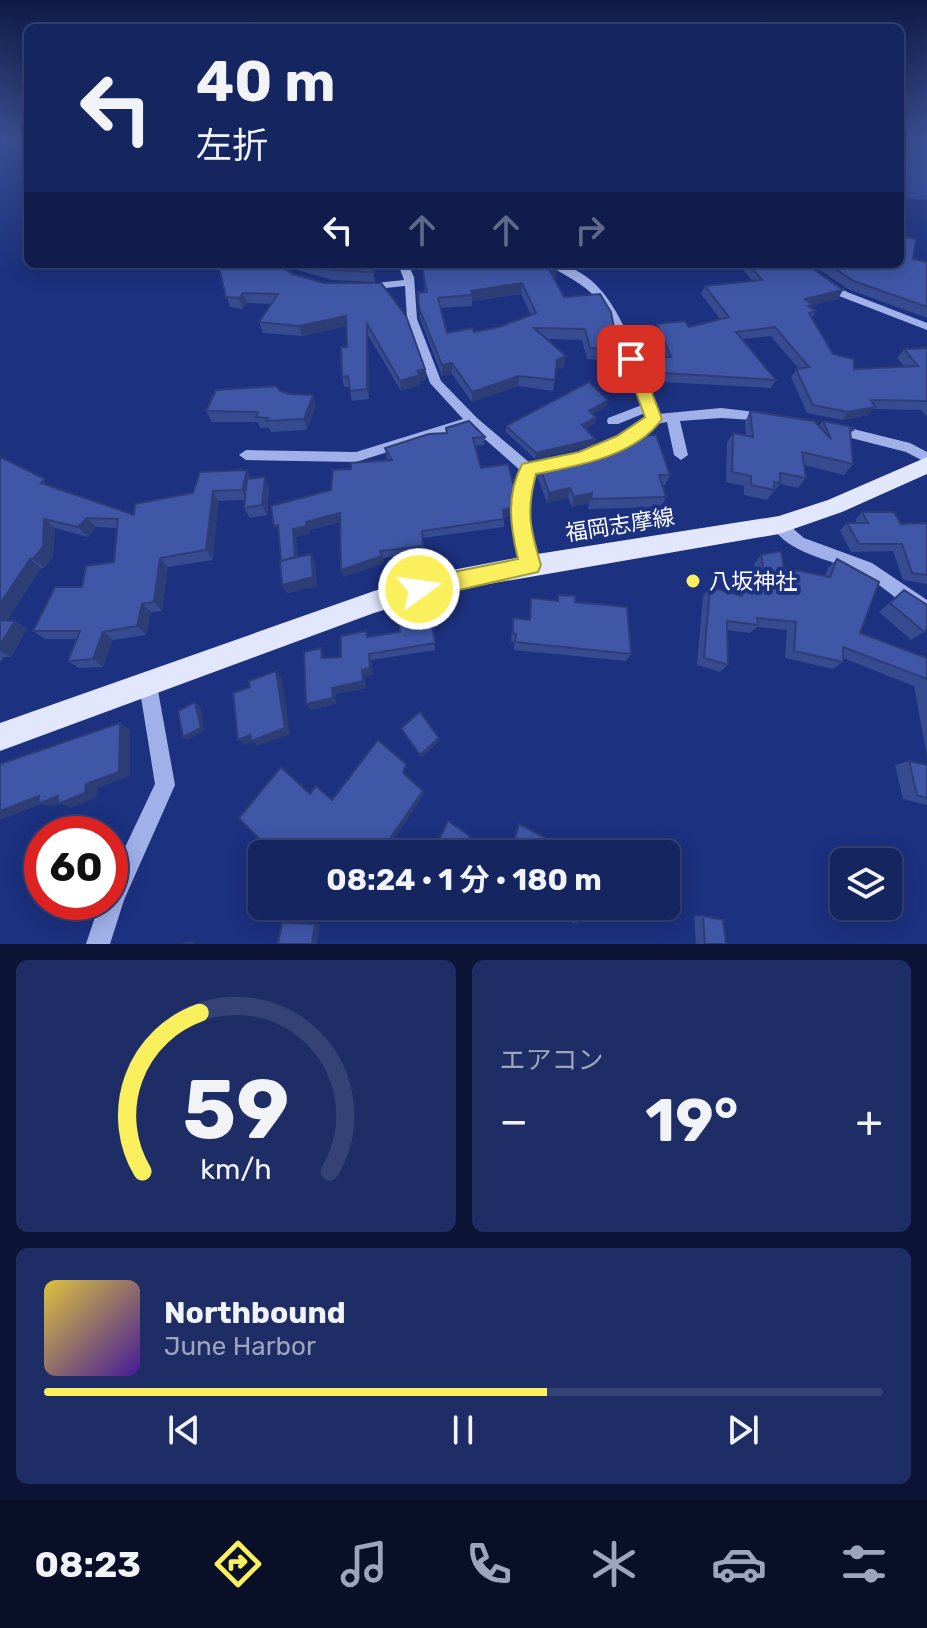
<!DOCTYPE html>
<html lang="ja">
<meta charset="utf-8">
<style>
body{margin:0;font-family:Rubik,"Noto Sans JP",sans-serif;background:#1e2d66;color:#f1f3f6;height:100vh;display:flex;flex-direction:column;font-size:30px;white-space:nowrap}
*{box-sizing:border-box;margin:0}
p{font-size:26px;color:#9da5bd}
.icon{flex:none;width:44px;height:44px;fill:none;stroke:currentColor;stroke-width:2;stroke-linecap:round;stroke-linejoin:round}
.map{position:relative;height:944px;overflow:hidden}
.details{display:flex;flex-direction:column;gap:16px;padding:16px;background:#0c1435;flex:1}
.details>*{flex:none}
.banner{position:absolute;left:24px;top:24px;width:880px;height:244px;border-radius:12px;box-shadow:0 4px 20px #0003,0 0 0 2px #344275;background:#152560;color:#f1f3f6;overflow:hidden}
.buttons{position:absolute;left:830px;top:848px;display:grid;gap:16px}
.buttons a{display:grid;place-items:center;width:72px;height:72px;border-radius:12px;background:#152560;box-shadow:0 4px 20px #0003,0 0 0 2px #344275;font-size:40px}
.speed{position:absolute;left:24px;top:816px;display:flex;gap:16px;font-size:40px;font-weight:700;text-align:center}
.speed>*{display:grid;place-content:center;width:104px;height:104px;border-radius:50%;background:#152560;box-shadow:0 4px 20px #0003,0 0 0 2px #344275;line-height:1}
.speed .limit{border:12px solid #d22;background:#fff;color:#111}
.pin{position:absolute;display:grid;place-items:center;width:68px;height:68px;color:#fff;margin:-34px;border-radius:16px;box-shadow:0 4px 12px #0006}
.me{position:absolute;width:88px;margin:-44px;rotate:76deg;stroke-linejoin:round;filter:drop-shadow(0 0 6px #0008)}
.turn{display:flex;align-items:center;gap:28px;height:168px;padding:0 40px;font-size:36px}
.turn .icon{width:104px;height:104px;stroke-width:2.5}
.turn b{display:block;font-size:56px;line-height:68px}
.lanes{display:flex;align-items:center;height:76px;padding:0 40px;background:#0003;justify-content:center;gap:40px;direction:ltr}
.lanes .off{opacity:.35}
.big{font-size:60px;font-weight:700;line-height:1.1}
.details .tile{flex:1;display:flex;flex-direction:column;justify-content:center;gap:12px;min-width:0;padding:0 28px;border-radius:12px;background:#1e2d66}
.details .dial{align-items:center;gap:0}
.dial svg{height:208px;overflow:visible;fill:none;stroke:#344275;stroke-width:7;stroke-linecap:round;text-anchor:middle}
.dial text{fill:#f1f3f6;stroke:none}
.song{display:flex;align-items:center;gap:24px}
.cover{width:96px;height:96px;border-radius:12px;background:linear-gradient(135deg,hsl(50 70% 55%),hsl(260 70% 35%))}
.played{height:8px;border-radius:4px;background:linear-gradient(90deg,#faf05d 60%,#344275 60%)}
.keys{display:flex;justify-content:space-around;direction:ltr}
.heat{display:flex;justify-content:space-between;align-items:center;font-size:44px;direction:ltr}
.details .tiles{flex:1;display:grid;gap:16px;grid-template-columns:1fr 1fr}
.tile:last-child{grid-column:span 2}
.trip{position:absolute;left:248px;top:840px;width:432px;height:80px;border-radius:12px;background:#152560;box-shadow:0 4px 20px #0003,0 0 0 2px #344275;font-weight:700;line-height:80px;text-align:center}
.tabs{display:flex;height:128px;justify-content:space-around;align-items:center;background:#080f26;color:#9da5bd}
.tabs .icon{width:56px;height:56px}
.tabs .selected{color:#faf05d}
.tabs b{font-size:36px;color:#f1f3f6}
.map>svg:first-child{display:block}
.green{fill:#2f489f}
.lines{fill:none;stroke-linecap:round;stroke-linejoin:round}
.minor{fill:#a0b0e9;fill-rule:evenodd}
.major{fill:#e3e7fe;fill-rule:evenodd}
.wall{fill:#374b90;fill-rule:evenodd}
.shaded-wall{fill:#2d3d76}
.building{fill:#4057a8;stroke:#2d3d76;stroke-width:2;fill-rule:evenodd}
.route{fill:#faf05d;stroke:#a29c3c;stroke-width:2}
.poi-dot{fill:#faf05d;stroke:#1c3180;stroke-width:3}
.labels{text-anchor:middle;dominant-baseline:central;stroke-width:8;stroke-linejoin:round;paint-order:stroke}
.street-label{font-size:22px;fill:#fff;stroke:#1c3180}
.poi-label{font-size:22px;fill:#fff;stroke:#1c3180;text-anchor:start}
</style>
<div class="map">
<svg width="927" height="944" viewBox="0 0 927 944">
<rect width="100%" height="100%" fill="#1c3180"/>
<path class="green" d="M 900,140 L 927,140 L 927,200 L 900,198 Z"/>
<g class="lines">
<g class="minor">
<path d="M 398,264 L 408,264 L 414,277 L 417,319 L 441,381 L 477,418 L 530,463 L 556,458 L 563,463 L 561,467 L 534,473 C 525,506 529,533 539,565 L 537,570 L 531,572 L 525,570 C 511,537 511,504 521,471 L 470,426 L 356,462 L 246,460 L 239,455 L 246,450 L 356,452 L 463,419 L 430,383 L 407,319 L 405,286 L 366,290 L 361,287 L 366,284 L 404,280 Z"/>
<path d="M 548,264 C 617,264 637,365 658,414 L 721,408 L 765,413 L 770,415 L 771,418 L 770,421 L 721,418 L 680,421 L 688,455 L 681,460 L 674,455 L 667,422 C 645,424 627,453 605,451 L 603,447 L 605,443 L 647,417 L 645,413 L 618,424 L 608,424 L 607,421 L 608,418 L 642,405 C 626,368 621,320 590,292 C 577,280 561,274 548,264 Z"/>
<path d="M 795,264 L 806,264 L 847,292 L 927,323 L 927,330 L 839,296 Z"/>
<path d="M 833,424 L 910,443 L 927,452 L 927,463 L 906,452 L 828,432 L 826,429 L 828,426 Z"/>
<path d="M 779,519 L 784,521 L 804,538 L 872,563 L 927,600 L 927,617 C 902,607 883,584 858,572 C 829,558 789,555 771,525 L 774,521 Z"/>
<path d="M 148,676 L 155,678 L 157,685 L 175,785 L 124,900 L 110,944 L 86,944 L 100,902 L 110,902 L 110,879 L 155,784 L 139,685 L 141,678 Z"/>
</g>
<path class="major" d="M 927,457 L 927,474 L 842,512 L 779,534 L 442,592 L 374,613 L 0,751 L 0,723 L 374,591 L 442,572 L 531,555 L 779,516 L 828,500 Z"/>
</g>
<g class="wall">
<path d="M 913,259 L 927,262 L 927,318 L 848,289 L 811,264 L 900,264 Z"/>
<path d="M 218,264 L 369,264 L 374,272 L 375,282 L 333,280 L 290,268 L 287,270 L 293,274 L 324,283 L 425,369 L 426,380 L 420,381 L 420,385 L 401,391 L 368,335 L 369,399 L 352,401 L 349,387 L 344,387 L 342,377 L 347,347 L 346,326 L 302,336 L 263,333 L 259,322 L 272,304 L 247,303 L 243,309 L 230,307 Z"/>
<path d="M 739,264 L 806,264 L 838,299 L 813,305 L 811,308 L 816,311 L 812,318 L 833,354 L 854,369 L 904,366 L 897,358 L 904,349 L 927,348 L 927,417 L 921,410 L 873,409 L 868,415 L 842,420 L 807,413 L 791,377 L 798,368 L 771,336 L 742,339 L 776,380 L 771,388 L 661,382 L 656,365 L 659,357 L 664,357 L 655,333 L 657,324 L 689,327 L 720,319 L 701,294 L 705,286 L 752,281 Z"/>
<path d="M 422,267 L 556,277 L 553,278 L 564,297 L 618,350 L 616,361 L 587,359 L 582,340 L 547,339 L 564,367 L 556,370 L 553,391 L 518,386 L 472,402 L 452,374 L 442,376 L 420,318 L 418,293 L 425,293 ZM 521,294 L 531,315 L 499,327 L 474,332 L 447,333 L 440,308 L 472,306 L 472,301 Z"/>
<path d="M 280,391 L 316,406 L 307,430 L 271,432 L 269,428 L 260,428 L 258,422 L 212,422 L 206,411 Z"/>
<path d="M 607,406 L 592,414 L 596,417 L 595,423 L 585,429 L 595,439 L 593,445 L 535,459 L 506,432 L 506,426 Z"/>
<path d="M 750,411 L 819,426 L 823,421 L 853,430 L 850,434 L 853,464 L 844,475 L 804,465 L 806,478 L 798,488 L 780,484 L 767,500 L 744,495 L 744,486 L 726,482 L 727,443 L 733,433 L 746,436 L 745,422 Z"/>
<path d="M 485,437 L 484,445 L 475,446 L 481,468 L 513,507 L 512,515 L 504,517 L 504,527 L 423,538 L 424,553 L 383,558 L 384,563 L 343,577 L 341,522 L 309,530 L 310,533 L 296,537 L 298,557 L 315,563 L 317,586 L 287,593 L 282,585 L 279,534 L 278,534 L 331,490 L 351,469 L 389,461 L 386,456 L 385,448 Z"/>
<path d="M 0,457 L 52,487 L 134,515 L 193,493 L 247,470 L 251,478 L 269,487 L 267,515 L 250,518 L 244,508 L 245,500 L 218,501 L 213,560 L 168,567 L 162,611 L 151,612 L 146,635 L 113,640 L 103,667 L 79,668 L 68,661 L 77,639 L 45,639 L 33,631 L 82,587 L 114,562 L 117,528 L 96,527 L 88,537 L 55,528 L 53,557 L 44,568 L 41,568 L 7,620 L 15,621 L 27,629 L 11,657 L 4,657 L 0,662 Z"/>
<path d="M 579,457 L 670,475 L 665,485 L 662,485 L 666,497 L 661,507 L 588,509 L 589,503 L 572,507 L 568,498 L 547,503 L 537,475 L 539,465 Z"/>
<path d="M 862,512 L 901,524 L 927,523 L 927,584 L 903,580 L 893,551 L 851,552 L 840,530 L 847,523 L 857,523 L 855,520 Z"/>
<path d="M 761,555 L 784,568 L 825,576 L 828,568 L 837,559 L 860,633 L 927,658 L 927,756 L 914,686 L 843,658 L 843,662 L 833,669 L 785,658 L 787,630 L 757,627 L 750,633 L 727,630 L 728,665 L 720,672 L 697,665 L 703,596 L 710,587 L 734,594 L 741,585 L 758,588 L 754,564 Z"/>
<path d="M 904,590 L 924,632 L 911,640 L 879,612 Z"/>
<path d="M 558,595 L 575,602 L 631,654 L 626,661 L 514,650 L 514,642 L 511,642 L 513,618 L 529,620 L 531,598 L 557,601 Z"/>
<path d="M 431,620 L 435,650 L 371,660 L 373,675 L 364,676 L 366,688 L 336,694 L 336,704 L 310,710 L 325,655 L 325,658 L 341,657 L 366,631 L 368,637 L 400,632 Z"/>
<path d="M 909,761 L 927,765 L 927,805 L 903,799 L 895,765 Z"/>
<path d="M 543,906 L 581,906 L 577,923 L 573,923 Z"/>
<path d="M 694,916 L 703,916 L 726,944 L 696,944 Z"/>
</g>
<g class="shaded-wall">
<path d="M 279,264 L 289,264 L 290,268 L 281,275 L 278,265 Z"/>
<path d="M 558,266 L 556,277 L 548,280 L 549,269 Z"/>
<path d="M 522,283 L 521,294 L 472,301 L 471,291 Z"/>
<path d="M 843,290 L 838,299 L 813,305 L 808,313 L 805,299 Z"/>
<path d="M 243,293 L 247,303 L 243,309 L 239,298 Z"/>
<path d="M 346,316 L 348,326 L 302,336 L 299,326 Z"/>
<path d="M 367,324 L 368,335 L 369,399 L 367,389 Z"/>
<path d="M 566,356 L 564,367 L 556,371 L 557,360 Z"/>
<path d="M 452,363 L 452,374 L 442,376 L 442,365 Z"/>
<path d="M 425,369 L 426,380 L 420,381 L 420,385 L 401,391 L 400,381 L 417,371 Z"/>
<path d="M 519,376 L 518,386 L 472,402 L 472,392 Z"/>
<path d="M 313,395 L 316,406 L 307,430 L 304,419 Z"/>
<path d="M 608,400 L 607,406 L 587,417 L 589,411 Z"/>
<path d="M 875,407 L 868,415 L 842,420 L 848,412 Z"/>
<path d="M 596,417 L 595,423 L 581,431 L 582,425 Z"/>
<path d="M 595,439 L 593,445 L 535,459 L 536,453 Z"/>
<path d="M 247,470 L 252,481 L 247,500 L 242,490 Z"/>
<path d="M 265,477 L 269,487 L 267,515 L 262,505 Z"/>
<path d="M 570,488 L 568,498 L 547,503 L 549,493 Z"/>
<path d="M 213,491 L 218,501 L 213,560 L 206,550 Z"/>
<path d="M 592,493 L 589,503 L 572,507 L 574,497 Z"/>
<path d="M 513,507 L 512,515 L 502,518 L 503,510 Z"/>
<path d="M 340,513 L 343,521 L 309,530 L 310,533 L 296,537 L 299,565 L 295,558 L 293,529 L 306,522 Z"/>
<path d="M 87,518 L 96,527 L 88,537 L 78,527 Z"/>
<path d="M 44,519 L 55,528 L 53,557 L 44,568 L 33,559 Z"/>
<path d="M 311,554 L 315,563 L 317,586 L 287,593 L 282,585 Z"/>
<path d="M 382,556 L 384,563 L 343,577 L 341,570 Z"/>
<path d="M 160,558 L 168,567 L 162,611 L 154,602 Z"/>
<path d="M 30,559 L 41,568 L 3,628 L 0,626 L 0,604 Z"/>
<path d="M 142,604 L 151,612 L 146,635 L 137,626 Z"/>
<path d="M 15,621 L 27,629 L 11,657 L 0,651 L 0,645 Z"/>
<path d="M 103,632 L 113,640 L 103,667 L 93,659 Z"/>
<path d="M 369,654 L 371,660 L 373,675 L 364,676 L 366,688 L 336,694 L 336,704 L 310,710 L 306,704 L 362,670 Z"/>
<path d="M 276,671 L 282,679 L 290,734 L 258,746 L 253,742 L 245,745 L 238,740 L 250,735 Z"/>
<path d="M 195,702 L 200,706 L 205,731 L 187,740 L 183,737 Z"/>
<path d="M 120,723 L 130,729 L 130,776 L 98,788 L 97,797 L 71,808 L 60,804 L 52,807 L 42,804 L 0,820 L 0,811 L 39,796 L 58,796 L 86,784 Z"/>
<path d="M 439,738 L 440,741 L 421,758 L 420,755 Z"/>
<path d="M 423,791 L 424,795 L 384,854 L 379,854 Z"/>
<path d="M 273,839 L 279,842 L 274,849 L 267,847 Z"/>
<path d="M 315,924 L 320,924 L 317,944 L 312,944 Z"/>
<path d="M 194,941 L 195,944 L 183,944 L 183,942 Z"/>
</g>
<g class="building">
<path d="M 900,236 L 916,239 L 913,259 L 927,262 L 927,307 L 854,281 L 828,264 L 900,264 Z"/>
<path d="M 218,264 L 279,264 L 278,265 L 293,274 L 324,283 L 381,283 L 406,316 L 425,369 L 417,371 L 420,375 L 400,381 L 367,324 L 367,389 L 350,391 L 348,376 L 342,377 L 341,347 L 347,347 L 346,316 L 299,326 L 259,322 L 278,294 L 243,293 L 239,298 L 226,297 Z"/>
<path d="M 309,264 L 369,264 L 374,272 L 331,270 Z"/>
<path d="M 428,264 L 499,264 L 501,265 L 505,264 L 554,264 L 558,266 L 549,269 L 564,297 L 600,294 L 611,312 L 618,350 L 590,348 L 585,329 L 534,328 L 566,356 L 557,360 L 555,380 L 519,376 L 472,392 L 452,363 L 442,365 L 419,308 L 418,293 L 427,292 L 422,267 ZM 522,283 L 536,313 L 499,327 L 474,332 L 472,328 L 447,333 L 438,298 L 472,295 L 471,291 Z"/>
<path d="M 749,264 L 806,264 L 843,290 L 805,299 L 813,305 L 808,306 L 816,311 L 809,313 L 833,354 L 854,359 L 854,369 L 918,366 L 904,349 L 927,348 L 927,401 L 871,400 L 875,407 L 848,412 L 813,405 L 796,369 L 809,367 L 775,327 L 736,332 L 776,380 L 664,373 L 659,357 L 671,357 L 657,324 L 685,321 L 689,327 L 729,317 L 705,286 L 762,280 Z"/>
<path d="M 589,382 L 608,400 L 589,411 L 596,417 L 582,425 L 595,439 L 536,453 L 506,426 Z"/>
<path d="M 276,386 L 280,391 L 290,394 L 313,395 L 304,419 L 266,421 L 268,418 L 256,417 L 258,412 L 206,411 L 216,390 Z"/>
<path d="M 750,411 L 814,421 L 831,439 L 823,421 L 853,427 L 853,430 L 850,429 L 853,464 L 802,452 L 806,478 L 780,473 L 780,483 L 774,482 L 774,490 L 751,485 L 751,476 L 732,472 L 733,433 L 753,437 Z"/>
<path d="M 469,421 L 485,437 L 473,438 L 481,468 L 508,464 L 514,487 L 513,507 L 503,510 L 504,519 L 422,531 L 423,546 L 380,551 L 382,556 L 341,570 L 340,513 L 306,522 L 307,526 L 293,529 L 295,557 L 281,561 L 278,525 L 274,527 L 271,506 L 331,490 L 333,470 L 351,469 L 351,463 L 392,460 L 385,448 L 429,434 L 447,433 L 446,428 Z"/>
<path d="M 656,435 L 670,475 L 659,475 L 666,497 L 591,499 L 592,493 L 574,497 L 570,488 L 549,493 L 539,465 L 579,457 L 634,436 Z"/>
<path d="M 0,457 L 45,479 L 41,483 L 134,515 L 135,504 L 193,493 L 200,472 L 247,470 L 242,490 L 213,491 L 206,550 L 160,558 L 154,602 L 142,604 L 137,626 L 103,632 L 93,659 L 68,661 L 80,631 L 33,631 L 55,587 L 82,587 L 86,566 L 114,562 L 118,519 L 87,518 L 78,527 L 44,519 L 43,547 L 33,559 L 30,559 L 0,604 Z"/>
<path d="M 265,477 L 262,505 L 244,508 L 247,479 Z"/>
<path d="M 862,512 L 894,512 L 901,524 L 927,523 L 927,575 L 912,573 L 902,544 L 859,544 L 847,523 L 868,523 Z"/>
<path d="M 781,551 L 784,568 L 830,577 L 837,559 L 879,582 L 860,633 L 927,658 L 927,679 L 843,647 L 843,662 L 794,651 L 796,622 L 757,618 L 758,625 L 727,621 L 728,665 L 704,658 L 710,587 L 742,596 L 741,585 L 768,590 L 761,555 Z"/>
<path d="M 311,554 L 313,577 L 282,585 L 280,561 Z"/>
<path d="M 904,590 L 927,605 L 927,629 L 924,632 L 890,603 Z"/>
<path d="M 558,595 L 575,596 L 575,602 L 627,607 L 631,654 L 515,642 L 516,634 L 513,634 L 513,618 L 530,620 L 531,598 L 558,601 Z"/>
<path d="M 0,620 L 15,621 L 0,645 Z"/>
<path d="M 431,620 L 435,643 L 369,654 L 370,668 L 362,670 L 363,681 L 332,688 L 333,698 L 306,704 L 304,652 L 321,648 L 322,658 L 341,657 L 341,636 L 366,631 L 367,637 L 400,632 L 399,625 Z"/>
<path d="M 276,671 L 285,728 L 251,741 L 250,735 L 238,740 L 233,693 L 250,687 L 249,681 Z"/>
<path d="M 195,702 L 201,728 L 183,737 L 178,711 Z"/>
<path d="M 420,712 L 439,738 L 420,755 L 401,728 Z"/>
<path d="M 120,723 L 119,772 L 86,784 L 85,793 L 58,804 L 58,796 L 38,804 L 39,796 L 0,811 L 0,764 Z"/>
<path d="M 378,740 L 406,764 L 403,773 L 423,791 L 379,854 L 287,854 L 273,839 L 267,847 L 239,818 L 281,767 L 310,794 L 316,786 L 332,800 Z"/>
<path d="M 909,761 L 927,765 L 927,798 L 917,795 Z"/>
<path d="M 448,821 L 470,836 L 462,854 L 432,854 Z"/>
<path d="M 519,824 L 576,854 L 510,854 Z"/>
<path d="M 546,906 L 581,906 L 577,923 Z"/>
<path d="M 703,916 L 723,920 L 726,944 L 705,944 Z"/>
<path d="M 282,923 L 315,924 L 312,944 L 278,944 Z"/>
</g>
<linearGradient id="sky" x2="0" y2="1"><stop stop-color="#0f1b46"/><stop offset="0.51" stop-color="#3a4e91"/><stop offset="1" stop-color="#3a4e91" stop-opacity="0"/></linearGradient>
<rect width="927" height="272" fill="url(#sky)"/>
<path class="route" d="M 631,354 L 639,359 L 662,419 C 636,456 577,466 536,474 C 526,511 530,529 541,565 L 538,572 L 419,599 L 412,596 L 409,589 L 412,582 L 419,579 L 518,559 C 510,525 506,496 522,464 L 579,452 L 617,436 L 645,417 L 624,359 Z"/>
<circle class="poi-dot" cx="693" cy="581" r="8"/>
<g class="labels">
<g class="street-label">
<text transform="translate(620 525) rotate(-9)">福岡志摩線</text>
</g>
<g class="poi-label">
<text x="709" y="581">八坂神社</text>
</g>
</g>
</svg>
<div class="buttons">
<a><svg class="icon" aria-label="layers" viewBox="0 0 24 24"><path d="M12 4l9 5-9 5-9-5zM3 14l9 5 9-5"/></svg></a>
</div>
<div class="speed"><div class="limit">60</div></div>
<div class="pin" style="left:631px;top:359px;background:#d93025"><svg class="icon" aria-label="arrive" viewBox="0 0 24 24"><path d="M6 21V4h12l-3 4 3 4H6"/></svg></div>
<svg class="me" style="left:419px;top:589px" viewBox="-20 -20 40 40"><circle r="17" fill="#faf05d" stroke="#fff" stroke-width="3"/><path d="M0-11L8 9 0 5-8 9z" fill="#fff"/></svg>
<div class="trip">08:24 · 1 分 · 180 m</div>
<div class="banner">
<div class="turn"><svg class="icon" aria-label="left" viewBox="0 0 24 24"><path d="M17 20v-9H6M10 6l-5 5 5 5"/></svg><div><b>40 m</b>左折</div></div>
<div class="lanes"><svg class="icon" aria-label="left" viewBox="0 0 24 24"><path d="M17 20v-9H6M10 6l-5 5 5 5"/></svg><svg class="icon off" aria-label="ahead" viewBox="0 0 24 24"><path d="M12 20V5M6 11l6-6 6 6"/></svg><svg class="icon off" aria-label="ahead" viewBox="0 0 24 24"><path d="M12 20V5M6 11l6-6 6 6"/></svg><svg class="icon off" aria-label="right" viewBox="0 0 24 24"><path d="M7 20v-9h11M14 6l5 5-5 5"/></svg></div>
</div>
</div>
<section class="details">
<div class="tiles">
<div class="tile dial"><svg viewBox="0 0 100 80">
<path d="M14 69A42 42 0 1 1 86 69"/>
<path d="M14 69A42 42 0 0 1 36 8" stroke="#faf05d"/>
<text x="50" y="56" font-size="32" font-weight="700">59</text>
<text x="50" y="72" font-size="11">km/h</text>
</svg></div>
<div class="tile"><p>エアコン</p>
<div class="heat"><a>−</a><b class="big">19°</b><a>+</a></div>
</div>
<div class="tile">
<div class="song"><i class="cover"></i><div><b>Northbound</b><p>June Harbor</p></div></div>
<div class="played"></div>
<div class="keys"><svg class="icon" aria-label="previous" viewBox="0 0 24 24"><path d="M18 5L8 12l10 7zM5 5v14"/></svg><svg class="icon" aria-label="pause" viewBox="0 0 24 24"><path d="M8 5v14M16 5v14"/></svg><svg class="icon" aria-label="next" viewBox="0 0 24 24"><path d="M6 5l10 7-10 7zM19 5v14"/></svg></div>
</div>
</div>
</section>
<nav class="tabs">
<b>08:23</b>
<svg class="icon selected" aria-label="directions" viewBox="0 0 24 24"><path d="M12 3l9 9-9 9-9-9zM9 14v-3h6M13 9l2 2-2 2"/></svg>
<svg class="icon" aria-label="music" viewBox="0 0 24 24"><path d="M9 18V5l10-2v13"/><circle cx="6" cy="18" r="3"/><circle cx="16" cy="16" r="3"/></svg>
<svg class="icon" aria-label="phone" viewBox="0 0 24 24"><path d="M5 4h4l2 5-3 2q2 4 5 5l2-3 5 2v4C11 20 4 13 5 4z"/></svg>
<svg class="icon" aria-label="climate" viewBox="0 0 24 24"><path d="M12 3v18M4 7l16 10M4 17L20 7"/></svg>
<svg class="icon" aria-label="car" viewBox="0 0 24 24"><path d="M5 17H2v-5l4-1 3-4h7l3 4 3 1v5h-3M9 17h6M6 11h13"/><circle cx="7" cy="17" r="2"/><circle cx="17" cy="17" r="2"/></svg>
<svg class="icon" aria-label="filters" viewBox="0 0 24 24"><path d="M4 7h16M4 17h16"/><circle cx="9" cy="7" r="2"/><circle cx="15" cy="17" r="2"/></svg>
</nav>
